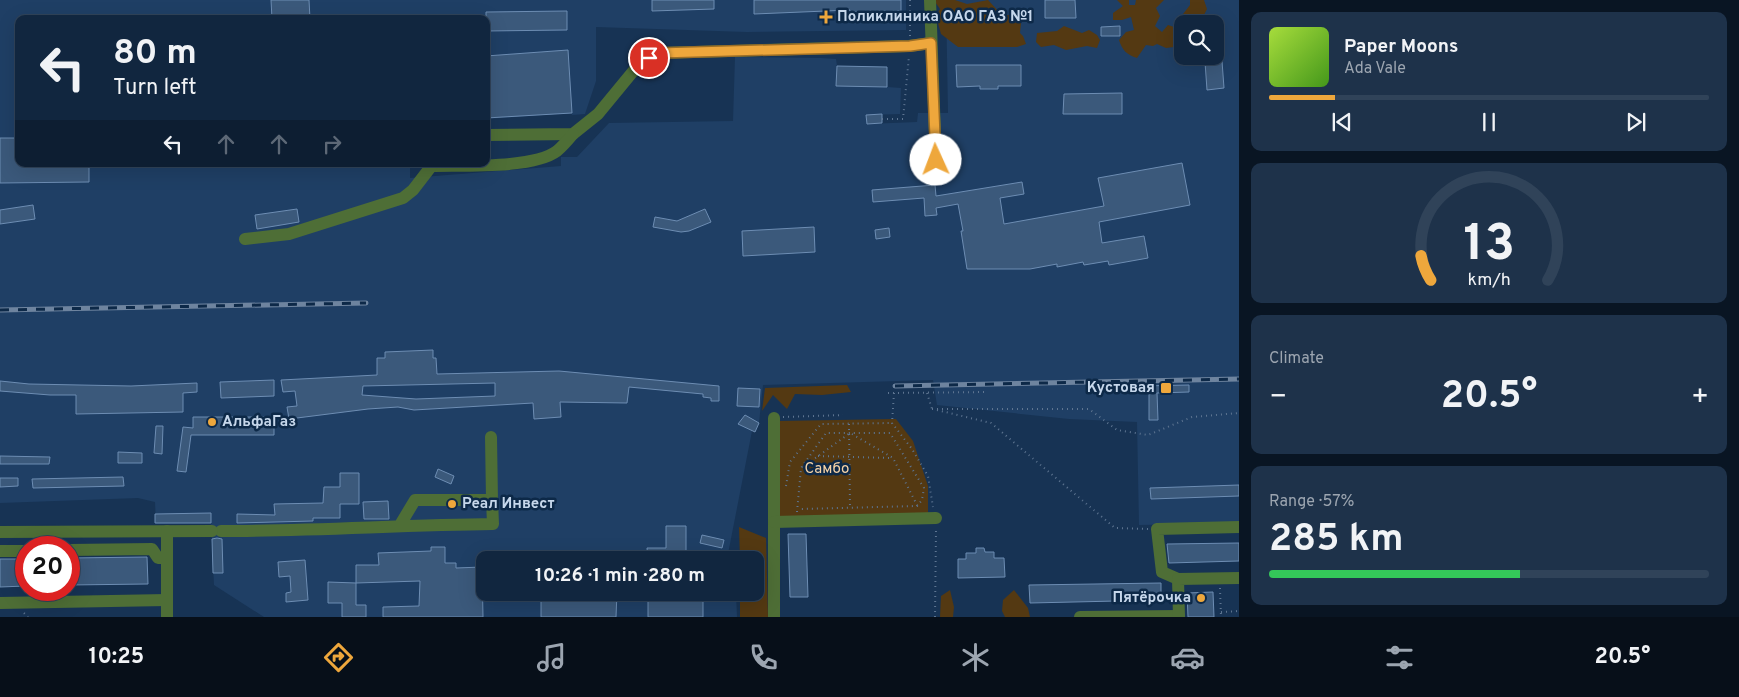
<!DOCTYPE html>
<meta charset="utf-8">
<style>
body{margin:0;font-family:Overpass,sans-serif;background:#1e324a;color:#f1f3f6;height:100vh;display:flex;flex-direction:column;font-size:19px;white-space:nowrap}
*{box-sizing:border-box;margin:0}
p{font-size:16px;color:#9ca5b0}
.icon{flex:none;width:28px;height:28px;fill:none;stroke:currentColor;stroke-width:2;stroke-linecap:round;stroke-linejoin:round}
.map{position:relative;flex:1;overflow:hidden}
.drawer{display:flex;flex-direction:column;gap:12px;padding:12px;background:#091523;width:500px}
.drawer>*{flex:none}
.guide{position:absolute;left:15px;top:15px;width:475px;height:152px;border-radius:10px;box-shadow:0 5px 20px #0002,0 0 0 1px #304359;background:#11263f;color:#f1f3f6;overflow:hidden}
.controls{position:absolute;left:1174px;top:15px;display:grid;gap:10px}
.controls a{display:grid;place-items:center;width:50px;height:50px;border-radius:10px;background:#11263f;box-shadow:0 5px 20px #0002,0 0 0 1px #304359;font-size:25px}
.speed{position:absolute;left:15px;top:536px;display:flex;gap:10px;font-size:25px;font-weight:700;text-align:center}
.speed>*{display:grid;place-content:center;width:65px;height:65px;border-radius:50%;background:#11263f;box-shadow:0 5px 20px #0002,0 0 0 1px #304359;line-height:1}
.speed .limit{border:8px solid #d22;background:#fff;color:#111}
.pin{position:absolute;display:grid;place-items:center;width:42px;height:42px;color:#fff;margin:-21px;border:2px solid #fff;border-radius:50%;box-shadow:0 1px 5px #0007}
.me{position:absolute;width:55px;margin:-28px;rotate:358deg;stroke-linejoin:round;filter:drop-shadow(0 0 4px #0008)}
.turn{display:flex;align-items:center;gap:18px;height:105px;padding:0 15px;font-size:22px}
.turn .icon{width:65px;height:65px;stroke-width:2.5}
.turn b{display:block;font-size:35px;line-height:42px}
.lanes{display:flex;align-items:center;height:48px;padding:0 15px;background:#0003;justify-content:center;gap:25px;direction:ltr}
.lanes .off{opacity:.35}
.big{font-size:38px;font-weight:700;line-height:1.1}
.drawer .widget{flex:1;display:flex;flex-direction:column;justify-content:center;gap:8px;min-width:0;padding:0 18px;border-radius:10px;background:#1e324a}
.drawer .dial{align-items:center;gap:0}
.dial svg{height:130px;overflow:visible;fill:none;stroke:#304359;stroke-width:7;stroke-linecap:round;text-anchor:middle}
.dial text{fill:#f1f3f6;stroke:none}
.song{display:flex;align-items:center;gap:15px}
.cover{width:60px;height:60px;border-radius:8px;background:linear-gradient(135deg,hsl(80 70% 55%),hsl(100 70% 35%))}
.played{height:5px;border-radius:2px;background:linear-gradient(90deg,#eea73c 15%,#304359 15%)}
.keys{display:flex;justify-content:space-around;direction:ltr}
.heat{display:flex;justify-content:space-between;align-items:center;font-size:28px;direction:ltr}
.charge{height:8px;border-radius:4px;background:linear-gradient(90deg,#34c759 57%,#304359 0)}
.trip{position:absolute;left:476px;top:551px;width:288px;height:50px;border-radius:10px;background:#11263f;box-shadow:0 5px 20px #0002,0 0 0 1px #304359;font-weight:700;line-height:50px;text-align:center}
.tabs{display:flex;height:80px;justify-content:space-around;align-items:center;background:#070f19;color:#9ca5b0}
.tabs .icon{width:35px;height:35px}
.tabs .selected{color:#eea73c}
.tabs b{font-size:22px;color:#f1f3f6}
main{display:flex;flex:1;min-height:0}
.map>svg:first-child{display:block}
.built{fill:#1f3f65;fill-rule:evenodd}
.green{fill:#543912}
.building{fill:#3b597b;stroke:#6d8db3;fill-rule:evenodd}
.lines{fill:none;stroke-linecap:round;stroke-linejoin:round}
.path{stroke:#5e7591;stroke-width:2;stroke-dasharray:1 4;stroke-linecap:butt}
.minor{stroke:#4e6e36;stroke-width:12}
.rail-casing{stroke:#6e849f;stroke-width:5}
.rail{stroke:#0d2948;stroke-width:3;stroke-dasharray:9;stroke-linecap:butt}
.route-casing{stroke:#9b6d27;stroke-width:12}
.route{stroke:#eea73c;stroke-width:9}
.poi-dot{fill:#eea73c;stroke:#0d2948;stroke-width:2}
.labels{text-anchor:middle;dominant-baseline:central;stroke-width:5;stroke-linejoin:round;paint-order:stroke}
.poi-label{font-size:15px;font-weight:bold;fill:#c6d7eb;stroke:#0d2948;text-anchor:start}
.park-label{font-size:15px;fill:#f7d4a8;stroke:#0d2948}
</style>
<main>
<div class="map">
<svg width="1239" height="617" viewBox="0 0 1239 617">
<rect width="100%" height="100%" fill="#173354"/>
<path class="built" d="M 0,0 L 906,0 L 906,30 L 747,32 L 596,27 L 596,81 L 585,114 L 572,115 L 572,113 L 486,119 L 486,19 L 19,19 L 19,164 L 410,164 L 410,178 L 561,166 L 561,157 L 577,157 L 609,123 L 733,121 L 735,57 L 821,58 L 836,59 L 837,66 L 887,67 L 887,87 L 901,88 L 900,114 L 867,115 L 867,124 L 917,122 L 918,113 L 948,113 L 946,0 L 1239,0 L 1239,523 L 1139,525 L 1137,422 L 1069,419 L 937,405 L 933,380 L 763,385 L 759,423 L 752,431 L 728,554 L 736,557 L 736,560 L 485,560 L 485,592 L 736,593 L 737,617 L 264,617 L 214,585 L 211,523 L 156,524 L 155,502 L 138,498 L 0,503 ZM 1182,24 L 1215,24 L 1215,56 L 1182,56 Z"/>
<g class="green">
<path d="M 936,0 L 955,0 L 967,4 L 988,0 L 1002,15 L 1013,15 L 1021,23 L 1020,33 L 1023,36 L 1026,44 L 1017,47 L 958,47 L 941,34 L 936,16 L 940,9 L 935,2 Z"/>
<path d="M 1117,0 L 1129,0 L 1129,5 L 1135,5 L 1136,0 L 1164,0 L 1156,8 L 1160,16 L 1155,26 L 1162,32 L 1168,25 L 1177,28 L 1180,18 L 1190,5 L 1190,0 L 1204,0 L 1207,9 L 1203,17 L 1204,24 L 1182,24 L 1182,46 L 1166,48 L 1157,44 L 1153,46 L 1146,45 L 1137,58 C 1127,55 1122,50 1119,40 L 1126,32 L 1134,30 L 1131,17 L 1122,20 L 1113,20 L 1113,13 L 1123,6 Z"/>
<path d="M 1064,26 L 1082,33 L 1089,30 L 1097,35 L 1100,40 L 1097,48 L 1087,46 L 1066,50 L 1054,45 L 1041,47 L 1036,42 L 1037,33 L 1057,31 Z"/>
<path d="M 847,385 L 851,392 L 822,395 L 795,394 L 787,409 L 773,395 L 762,411 L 765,388 Z"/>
<path d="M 896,419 L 913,441 L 928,486 L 928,513 L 778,519 L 778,421 Z"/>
<path d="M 739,527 L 766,538 L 768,617 L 740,617 L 740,593 L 755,592 L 755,560 L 740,560 Z"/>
<path d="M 950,590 L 954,607 L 953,617 L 940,617 L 941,596 Z"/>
<path d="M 1014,590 L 1028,608 L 1030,617 L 1005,617 L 1002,611 L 1003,600 Z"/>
</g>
<g class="building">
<path d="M 271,0 L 309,0 L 310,19 L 272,19 Z"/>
<path d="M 652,0 L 714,0 L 714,9 L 652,11 Z"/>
<path d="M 754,0 L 901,0 L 901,11 L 850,12 L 850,10 L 754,14 Z"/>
<path d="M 1045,0 L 1075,0 L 1076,18 L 1045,18 Z"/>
<path d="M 567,11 L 567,30 L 486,31 L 486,12 Z"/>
<path d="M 1120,26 L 1120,36 L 1101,36 L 1101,27 Z"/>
<path d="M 568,50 L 572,113 L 486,118 L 486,56 Z"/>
<path d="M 1222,61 L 1224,88 L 1207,90 L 1205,62 Z"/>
<path d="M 956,65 L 1021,65 L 1021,86 L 998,86 L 998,89 L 980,89 L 980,86 L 957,87 Z"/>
<path d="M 837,66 L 887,67 L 887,87 L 836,86 Z"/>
<path d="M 1122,93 L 1122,114 L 1063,114 L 1064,94 Z"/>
<path d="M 882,114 L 882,123 L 867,124 L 866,115 Z"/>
<path d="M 0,138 L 19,138 L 19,164 L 89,164 L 89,182 L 0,183 Z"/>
<path d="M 1182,163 L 1190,205 L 1099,222 L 1102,243 L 1144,236 L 1148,258 L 1109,265 L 1108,261 L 1084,265 L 1083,262 L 1057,267 L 1057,264 L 1030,269 L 967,269 L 961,231 L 963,231 L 958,204 L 936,208 L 937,215 L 925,216 L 924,198 L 873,202 L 872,190 L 935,185 L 936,196 L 1022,182 L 1024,194 L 1000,198 L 1004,224 L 1104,206 L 1098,178 Z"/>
<path d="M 33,205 L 35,219 L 0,224 L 0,210 Z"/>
<path d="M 297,209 L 299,222 L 257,229 L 255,215 Z"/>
<path d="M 705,209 L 711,222 L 689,231 L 681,232 L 653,227 L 655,217 L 677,221 Z"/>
<path d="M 814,227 L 815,252 L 743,256 L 742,231 Z"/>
<path d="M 889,228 L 890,237 L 876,239 L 875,230 Z"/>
<path d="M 433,350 L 433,358 L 436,358 L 437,374 L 559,371 L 719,386 L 719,401 L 711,401 L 711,398 L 703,397 L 703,394 L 629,387 L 627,403 L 560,402 L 561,417 L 534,419 L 533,403 L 414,410 L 398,407 L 368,409 L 289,419 L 287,407 L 297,406 L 295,391 L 283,392 L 281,380 L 377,375 L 377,358 L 385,358 L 385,352 ZM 495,383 L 495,396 L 416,399 L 362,395 L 363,386 Z"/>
<path d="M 274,380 L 274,396 L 221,398 L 220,382 Z"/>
<path d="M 0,381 L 29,384 L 131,386 L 197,383 L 197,392 L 183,393 L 183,412 L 76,414 L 76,395 L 50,395 L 0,391 Z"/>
<path d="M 1189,385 L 1189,392 L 1157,393 L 1158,420 L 1149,420 L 1149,393 L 1141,393 L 1141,386 Z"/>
<path d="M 738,388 L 760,389 L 759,407 L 737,406 Z"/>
<path d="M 745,415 L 759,423 L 755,432 L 738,424 Z"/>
<path d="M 193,417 L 274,417 L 274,435 L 191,435 L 186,472 L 177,471 L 183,427 L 193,428 Z"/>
<path d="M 156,426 L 163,426 L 162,454 L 154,453 Z"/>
<path d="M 118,452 L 142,453 L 142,463 L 118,463 Z"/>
<path d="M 0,456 L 50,457 L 49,464 L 0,464 Z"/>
<path d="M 438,469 L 454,476 L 451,484 L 435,477 Z"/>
<path d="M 340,473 L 359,473 L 359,504 L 340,504 L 340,518 L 313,518 L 313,521 L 237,523 L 237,514 L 275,515 L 274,504 L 323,503 L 324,487 L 340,487 Z"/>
<path d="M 123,477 L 124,486 L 33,488 L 32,479 Z"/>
<path d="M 0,478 L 18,478 L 18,486 L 0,487 Z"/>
<path d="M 1239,485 L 1239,496 L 1151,499 L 1150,488 Z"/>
<path d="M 388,501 L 389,519 L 364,519 L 363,502 Z"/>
<path d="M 211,513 L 211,523 L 155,523 L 155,514 Z"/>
<path d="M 666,526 L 686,526 L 686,560 L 648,560 L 647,548 L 666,548 Z"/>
<path d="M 788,534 L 806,534 L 808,597 L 790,597 Z"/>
<path d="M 702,535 L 724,540 L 722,548 L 700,543 Z"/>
<path d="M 217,538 L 222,539 L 223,573 L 213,573 L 212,539 Z"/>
<path d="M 1239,543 L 1239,561 L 1169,563 L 1167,544 Z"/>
<path d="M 431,547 L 445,547 L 445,563 L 456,563 L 456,568 L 482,567 L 483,617 L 383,617 L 383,607 L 419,606 L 420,581 L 356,583 L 356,565 L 379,565 L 378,553 L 431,551 Z"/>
<path d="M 976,548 L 984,548 L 985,552 L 994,552 L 994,558 L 1004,558 L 1005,577 L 958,578 L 958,559 L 966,559 L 966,553 L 976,553 Z"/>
<path d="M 147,557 L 148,584 L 69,585 L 69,558 Z"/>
<path d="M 0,559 L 26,559 L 26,586 L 0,587 Z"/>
<path d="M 305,560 L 308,600 L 286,602 L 286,593 L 291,592 L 290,576 L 279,577 L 278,562 Z"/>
<path d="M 328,582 L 356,583 L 356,605 L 366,605 L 366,617 L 342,617 L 342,603 L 328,603 Z"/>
<path d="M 1161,583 L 1161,600 L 1030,603 L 1029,585 Z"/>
<path d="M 547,592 L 617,592 L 616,617 L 541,617 L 541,599 L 547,599 Z"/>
<path d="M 648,592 L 686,592 L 686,601 L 703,601 L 703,617 L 648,617 Z"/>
<path d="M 1213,592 L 1214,617 L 1188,617 L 1187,593 Z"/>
</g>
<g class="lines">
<g class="path">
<path d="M 910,36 L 910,0"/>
<path d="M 882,119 L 903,119 L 909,56"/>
<path d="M 888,393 L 987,392"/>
<path d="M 894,393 L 892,423 L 912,449 L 928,476 L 933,507"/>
<path d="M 927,393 L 932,409"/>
<path d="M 932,409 L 1089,409 L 1117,430 L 1148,435 L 1192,417 L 1239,413"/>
<path d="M 937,410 L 991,423 L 1115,528 L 1148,529"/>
<path d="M 783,417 L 843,415"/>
<path d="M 849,424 L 850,509"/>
<path d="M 852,434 L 893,458 L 918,507"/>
<path d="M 818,456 L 890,458"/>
<path d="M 803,467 L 850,433"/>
<path d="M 786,486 L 790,462 L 821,424 L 892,423"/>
<path d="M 797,512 L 801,468 L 826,433 L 890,433 L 924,488 L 922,500 L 917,506 L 799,509"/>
<path d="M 1220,588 L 1221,617"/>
<path d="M 1221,612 L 1239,611"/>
<path d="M 24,613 L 28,617"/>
<path d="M 935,617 L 936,529"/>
</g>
<g class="minor">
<path d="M 930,0 L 936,160"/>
<path d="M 486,135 L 573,134 L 598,114 L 640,63 L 659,53 L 909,46 L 931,43"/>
<path d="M 431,166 C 462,165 533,169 557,151 C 563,146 568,140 573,134"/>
<path d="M 245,239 L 289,234 L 403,198 L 413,190 L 433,164"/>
<path d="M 774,418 L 774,617"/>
<path d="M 491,437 L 492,500"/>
<path d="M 774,522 L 936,518"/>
<path d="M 221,531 C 312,531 402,525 493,524 L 492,500 L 415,500 L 400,525"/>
<path d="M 0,532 L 212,531"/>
<path d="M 69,550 L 152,549 L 158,558 L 167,558"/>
<path d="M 0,551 L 26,551"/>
<path d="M 1178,579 L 1162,572 L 1157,529 L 1239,527"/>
<path d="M 0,603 L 167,600"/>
<path d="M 167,617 L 167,531"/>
<path d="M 1080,617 L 1179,616"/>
<path d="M 1179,617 L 1178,579 L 1239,578"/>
</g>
<defs>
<g id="rail">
<path d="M 0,310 L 366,303"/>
<path d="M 895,386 L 1239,379"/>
</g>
</defs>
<use href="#rail" class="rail-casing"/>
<use href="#rail" class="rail"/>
</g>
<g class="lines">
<defs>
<path id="route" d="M 649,58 L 659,53 L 910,46 L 931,43 L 936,160"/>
</defs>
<use href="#route" class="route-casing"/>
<use href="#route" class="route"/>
</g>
<g class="poi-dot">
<path d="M823.5 9.5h5v5h5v5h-5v5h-5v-5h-5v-5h5z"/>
<rect x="1160" y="382" width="12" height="12" rx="2.5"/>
<circle cx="212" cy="422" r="5"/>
<circle cx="452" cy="504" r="5"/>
<circle cx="1201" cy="598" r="5"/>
</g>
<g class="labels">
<g class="poi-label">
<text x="837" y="17">Поликлиника ОАО ГАЗ №1</text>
<text x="1155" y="388" text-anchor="end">Кустовая</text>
<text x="222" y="422">АльфаГаз</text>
<text x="462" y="504">Реал Инвест</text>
<text x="1191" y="598" text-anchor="end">Пятёрочка</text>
</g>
<g class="park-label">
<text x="827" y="469">Самбо</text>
</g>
</g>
</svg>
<div class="controls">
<a><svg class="icon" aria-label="search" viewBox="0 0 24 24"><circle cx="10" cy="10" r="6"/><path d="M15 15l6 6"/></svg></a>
</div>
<div class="speed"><div class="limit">20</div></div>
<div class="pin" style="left:649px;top:58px;background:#d93025"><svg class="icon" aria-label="arrive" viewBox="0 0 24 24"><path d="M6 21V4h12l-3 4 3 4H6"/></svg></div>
<svg class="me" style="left:936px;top:160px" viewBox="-20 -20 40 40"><circle r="19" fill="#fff"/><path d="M0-13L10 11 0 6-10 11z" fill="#eea73c"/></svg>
<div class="trip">10:26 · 1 min · 280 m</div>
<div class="guide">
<div class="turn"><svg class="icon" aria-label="left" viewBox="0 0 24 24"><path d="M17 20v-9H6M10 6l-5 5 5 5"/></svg><div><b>80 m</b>Turn left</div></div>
<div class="lanes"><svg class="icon" aria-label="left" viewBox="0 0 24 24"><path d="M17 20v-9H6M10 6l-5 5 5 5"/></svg><svg class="icon off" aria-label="ahead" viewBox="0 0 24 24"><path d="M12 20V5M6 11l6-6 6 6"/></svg><svg class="icon off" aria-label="ahead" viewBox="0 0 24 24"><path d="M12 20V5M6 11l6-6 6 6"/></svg><svg class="icon off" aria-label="right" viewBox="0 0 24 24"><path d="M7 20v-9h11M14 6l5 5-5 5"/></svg></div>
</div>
</div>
<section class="drawer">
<div class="widget">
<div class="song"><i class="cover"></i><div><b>Paper Moons</b><p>Ada Vale</p></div></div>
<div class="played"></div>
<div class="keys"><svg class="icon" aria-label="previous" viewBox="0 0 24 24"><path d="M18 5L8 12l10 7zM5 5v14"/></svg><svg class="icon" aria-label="pause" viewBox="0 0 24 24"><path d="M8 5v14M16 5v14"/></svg><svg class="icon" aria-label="next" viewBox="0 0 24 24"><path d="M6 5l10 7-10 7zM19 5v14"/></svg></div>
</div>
<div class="widget dial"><svg viewBox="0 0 100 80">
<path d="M14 69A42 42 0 1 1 86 69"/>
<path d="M14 69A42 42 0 0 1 8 54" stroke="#eea73c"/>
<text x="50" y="56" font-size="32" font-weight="700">13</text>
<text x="50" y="72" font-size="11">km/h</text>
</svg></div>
<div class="widget"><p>Climate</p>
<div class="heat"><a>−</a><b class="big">20.5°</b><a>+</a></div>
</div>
<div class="widget"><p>Range · 57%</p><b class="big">285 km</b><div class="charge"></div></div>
</section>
</main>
<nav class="tabs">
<b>10:25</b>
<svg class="icon selected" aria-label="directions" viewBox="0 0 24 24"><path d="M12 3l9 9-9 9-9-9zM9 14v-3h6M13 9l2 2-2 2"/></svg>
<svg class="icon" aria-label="music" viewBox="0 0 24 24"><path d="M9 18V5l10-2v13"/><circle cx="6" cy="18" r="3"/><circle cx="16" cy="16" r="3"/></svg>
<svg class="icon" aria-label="phone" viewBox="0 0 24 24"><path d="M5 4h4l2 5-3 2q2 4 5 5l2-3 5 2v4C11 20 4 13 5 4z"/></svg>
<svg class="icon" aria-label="climate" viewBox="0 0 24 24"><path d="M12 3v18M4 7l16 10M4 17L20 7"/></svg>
<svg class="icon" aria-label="car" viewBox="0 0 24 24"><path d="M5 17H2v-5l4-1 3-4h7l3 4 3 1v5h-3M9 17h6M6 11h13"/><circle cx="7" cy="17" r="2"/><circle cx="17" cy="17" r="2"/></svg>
<svg class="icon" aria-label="filters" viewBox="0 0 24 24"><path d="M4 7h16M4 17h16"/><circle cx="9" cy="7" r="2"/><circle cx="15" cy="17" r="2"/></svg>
<b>20.5°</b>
</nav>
